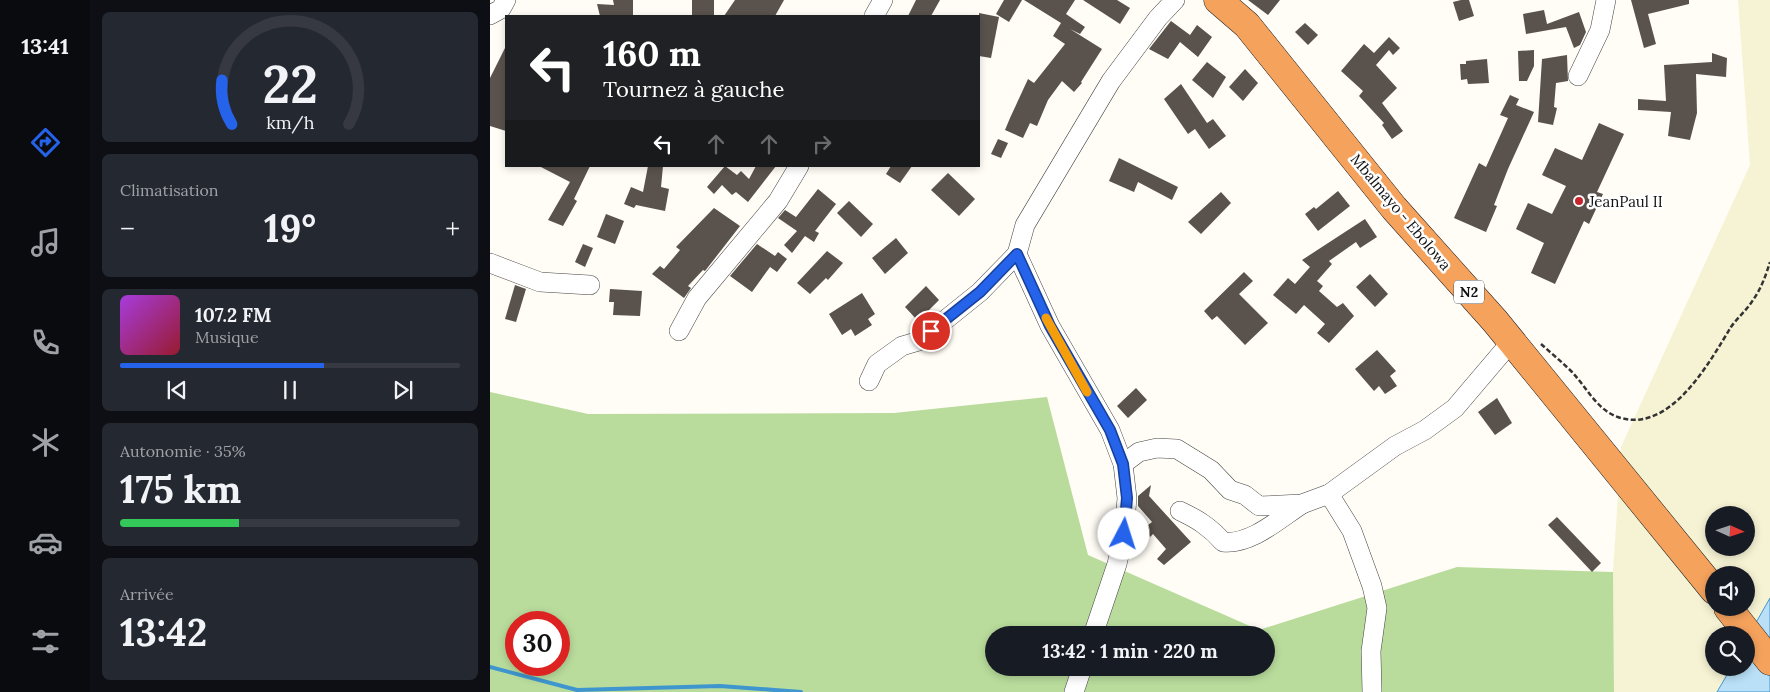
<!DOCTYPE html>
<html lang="fr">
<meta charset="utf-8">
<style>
body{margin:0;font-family:Lora,serif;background:#242831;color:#f1f3f6;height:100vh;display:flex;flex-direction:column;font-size:19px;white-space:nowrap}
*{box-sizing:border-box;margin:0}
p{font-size:16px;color:#9ea1a6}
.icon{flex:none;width:28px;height:28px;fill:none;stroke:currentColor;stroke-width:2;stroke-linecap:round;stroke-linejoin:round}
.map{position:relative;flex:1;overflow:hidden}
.sheet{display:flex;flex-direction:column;gap:12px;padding:12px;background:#0d0f14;width:400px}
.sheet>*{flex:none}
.top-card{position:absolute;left:15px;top:15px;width:475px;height:152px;border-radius:0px;box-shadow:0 2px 8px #0003;background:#202124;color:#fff;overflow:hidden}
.needle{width:32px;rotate:93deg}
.buttons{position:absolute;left:1215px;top:506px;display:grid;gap:10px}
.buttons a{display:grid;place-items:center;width:50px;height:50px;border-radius:50%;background:#171b24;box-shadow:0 2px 8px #0003;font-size:25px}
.speed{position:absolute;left:15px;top:611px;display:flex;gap:10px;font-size:25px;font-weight:700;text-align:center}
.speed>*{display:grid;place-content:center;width:65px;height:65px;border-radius:50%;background:#171b24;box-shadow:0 2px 8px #0003;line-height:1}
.speed .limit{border:8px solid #d22;background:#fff;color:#111}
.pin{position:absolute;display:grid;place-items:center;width:42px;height:42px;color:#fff;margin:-21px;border:2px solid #fff;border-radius:50%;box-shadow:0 1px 5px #0007}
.me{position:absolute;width:55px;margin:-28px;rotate:5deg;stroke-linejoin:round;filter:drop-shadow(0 0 4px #0008)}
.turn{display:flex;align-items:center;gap:18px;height:105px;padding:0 15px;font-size:22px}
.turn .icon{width:65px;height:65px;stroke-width:2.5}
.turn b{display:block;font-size:35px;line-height:42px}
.lanes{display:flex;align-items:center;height:48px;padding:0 15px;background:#0003;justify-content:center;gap:25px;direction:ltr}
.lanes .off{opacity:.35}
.big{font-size:38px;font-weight:700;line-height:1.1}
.sheet .tile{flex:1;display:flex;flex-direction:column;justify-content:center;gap:8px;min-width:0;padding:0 18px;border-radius:8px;background:#242831}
.sheet .dial{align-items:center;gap:0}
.dial svg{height:130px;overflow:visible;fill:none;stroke:#363941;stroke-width:7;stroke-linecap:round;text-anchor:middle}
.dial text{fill:#f1f3f6;stroke:none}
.song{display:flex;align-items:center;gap:15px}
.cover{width:60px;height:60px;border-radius:8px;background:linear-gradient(135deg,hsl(280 70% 55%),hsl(350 70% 35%))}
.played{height:5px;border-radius:2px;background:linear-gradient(90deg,#2563eb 60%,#363941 60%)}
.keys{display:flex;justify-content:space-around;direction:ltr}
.heat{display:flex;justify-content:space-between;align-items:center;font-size:28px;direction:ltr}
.charge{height:8px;border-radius:4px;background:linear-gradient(90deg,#34c759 35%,#363941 0)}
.trip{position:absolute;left:495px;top:626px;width:290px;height:50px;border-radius:25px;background:#171b24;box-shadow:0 2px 8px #0003;font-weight:700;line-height:50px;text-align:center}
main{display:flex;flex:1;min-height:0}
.menu{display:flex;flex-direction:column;width:90px;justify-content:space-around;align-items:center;background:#090b0e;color:#9ea1a6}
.menu .icon{width:35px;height:35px}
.menu .selected{color:#2563eb}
.menu b{font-size:22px;color:#f1f3f6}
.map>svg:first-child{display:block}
.farmland{fill:#f6f3d4;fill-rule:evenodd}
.forest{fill:#b9dc9c;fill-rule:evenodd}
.water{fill:#b9e0f7;stroke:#3f96cf}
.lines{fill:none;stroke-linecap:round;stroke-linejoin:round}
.stream{stroke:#3f96cf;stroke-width:4}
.building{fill:#5a524d}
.minor-casing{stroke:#444;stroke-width:20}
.highway-casing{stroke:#222;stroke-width:29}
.path{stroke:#333;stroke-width:2.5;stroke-dasharray:5 2.5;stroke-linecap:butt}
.minor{stroke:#fff;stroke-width:19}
.highway{stroke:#f5a25d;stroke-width:28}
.route-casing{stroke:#184099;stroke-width:12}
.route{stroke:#2563eb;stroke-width:9}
.slow{stroke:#f59e0b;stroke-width:9}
.poi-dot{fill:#c4262e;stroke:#fff;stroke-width:2}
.labels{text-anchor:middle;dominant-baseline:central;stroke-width:5;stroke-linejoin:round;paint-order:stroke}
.shield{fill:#fff;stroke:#585858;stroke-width:1}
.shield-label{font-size:14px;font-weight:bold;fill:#111}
.poi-label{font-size:15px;fill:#111;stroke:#fff;text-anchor:start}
.street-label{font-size:15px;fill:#111;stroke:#fff}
</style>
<main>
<nav class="menu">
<b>13:41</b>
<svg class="icon selected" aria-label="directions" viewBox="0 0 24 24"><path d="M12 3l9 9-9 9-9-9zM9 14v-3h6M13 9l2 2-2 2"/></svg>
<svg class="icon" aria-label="music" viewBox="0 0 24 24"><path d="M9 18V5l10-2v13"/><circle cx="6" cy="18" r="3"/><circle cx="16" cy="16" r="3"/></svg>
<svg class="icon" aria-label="phone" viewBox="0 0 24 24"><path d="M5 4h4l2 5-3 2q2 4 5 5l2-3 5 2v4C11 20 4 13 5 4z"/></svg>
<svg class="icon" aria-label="climate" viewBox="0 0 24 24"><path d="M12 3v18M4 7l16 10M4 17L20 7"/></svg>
<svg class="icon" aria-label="car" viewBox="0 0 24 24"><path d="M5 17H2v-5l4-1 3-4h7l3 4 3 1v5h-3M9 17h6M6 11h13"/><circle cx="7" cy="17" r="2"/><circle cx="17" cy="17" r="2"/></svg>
<svg class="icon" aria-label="filters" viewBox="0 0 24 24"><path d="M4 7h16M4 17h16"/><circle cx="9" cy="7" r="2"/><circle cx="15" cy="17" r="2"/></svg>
</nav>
<section class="sheet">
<div class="tile dial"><svg viewBox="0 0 100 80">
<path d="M14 69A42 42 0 1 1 86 69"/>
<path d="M14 69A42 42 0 0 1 8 42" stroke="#2563eb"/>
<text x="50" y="56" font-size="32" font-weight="700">22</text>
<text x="50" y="72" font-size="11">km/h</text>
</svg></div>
<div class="tile"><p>Climatisation</p>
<div class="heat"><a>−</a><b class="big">19°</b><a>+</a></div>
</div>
<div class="tile">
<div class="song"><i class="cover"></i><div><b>107.2 FM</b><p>Musique</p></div></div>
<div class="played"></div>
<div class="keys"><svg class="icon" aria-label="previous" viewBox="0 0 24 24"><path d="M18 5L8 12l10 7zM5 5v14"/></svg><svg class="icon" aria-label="pause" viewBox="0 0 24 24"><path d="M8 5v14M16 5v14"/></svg><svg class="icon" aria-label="next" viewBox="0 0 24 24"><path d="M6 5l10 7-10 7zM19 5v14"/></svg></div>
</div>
<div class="tile"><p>Autonomie · 35%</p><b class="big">175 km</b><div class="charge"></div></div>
<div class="tile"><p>Arrivée</p><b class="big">13:42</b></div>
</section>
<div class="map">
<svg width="1280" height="692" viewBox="0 0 1280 692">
<rect width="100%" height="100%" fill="#fffdf5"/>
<path class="farmland" d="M 1248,0 L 1280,0 L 1280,598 L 1256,640 L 1256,635 L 1224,635 L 1224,668 L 1241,668 L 1227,692 L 1124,692 L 1123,572 L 1131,447 L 1260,165 ZM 1224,515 L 1256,515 L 1256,548 L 1224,548 ZM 1224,575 L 1256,575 L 1256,608 L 1224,608 Z"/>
<path class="forest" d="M 0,392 L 98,414 L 404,413 L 557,397 L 598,555 L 769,630 L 967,567 L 1123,572 L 1124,692 L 0,692 ZM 26,622 L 69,622 L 69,665 L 26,665 ZM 504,635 L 776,635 L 776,668 L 504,668 Z"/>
<path class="water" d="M 1280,598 L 1280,692 L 1227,692 L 1241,668 L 1256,668 L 1256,640 Z"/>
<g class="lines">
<path class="stream" d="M 0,667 L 87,690 L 230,686 L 311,692"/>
</g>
<g class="building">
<path d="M 123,0 L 143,0 L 143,16 L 110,16 L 107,4 L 124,5 Z"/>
<rect x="202" y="0" width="22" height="16"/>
<path d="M 245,0 L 294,0 L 285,16 L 234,16 Z"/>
<path d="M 426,0 L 450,0 L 441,16 L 418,16 Z"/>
<path d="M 514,0 L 532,0 L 519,22 L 506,14 Z"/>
<path d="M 534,0 L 585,0 L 576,14 L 595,27 L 590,34 L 580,29 L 612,49 L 591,82 L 592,83 L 584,92 L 572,81 L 558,100 L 547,126 L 540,123 L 533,138 L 515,130 L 520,118 L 538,79 L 544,83 L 575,44 L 563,36 L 571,23 Z"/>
<path d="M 593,0 L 627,0 L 640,8 L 630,24 Z"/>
<path d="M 758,0 L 790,0 L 778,15 Z"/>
<path d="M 971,0 L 979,0 L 984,16 L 969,21 L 963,2 Z"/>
<path d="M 1141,0 L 1199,0 L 1199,4 L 1158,14 L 1166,44 L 1154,48 Z"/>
<path d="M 1054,10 L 1057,24 L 1089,12 L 1096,32 L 1090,45 L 1084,48 L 1076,27 L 1036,34 L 1033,14 Z"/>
<path d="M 489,13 L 509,17 L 501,58 L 489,56 Z"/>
<path d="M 681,21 L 700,35 L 707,25 L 722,37 L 708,57 L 690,42 L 678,59 L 659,49 Z"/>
<path d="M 815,23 L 828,35 L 818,45 L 805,32 Z"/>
<path d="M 899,37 L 910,48 L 903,55 L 899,50 L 886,65 L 907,88 L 892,103 L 913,131 L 902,139 L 892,125 L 894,123 L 869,96 L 873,91 L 851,71 L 874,44 L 884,53 Z"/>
<path d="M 16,46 L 16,131 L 0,126 L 0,78 Z"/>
<path d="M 1044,50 L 1044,66 L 1037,81 L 1029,81 L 1028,51 Z"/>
<path d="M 1222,53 L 1237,58 L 1236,77 L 1206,74 L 1207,113 L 1200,140 L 1178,136 L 1181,112 L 1148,110 L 1148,99 L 1176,101 L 1174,65 L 1222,62 Z"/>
<path d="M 1077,55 L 1078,81 L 1066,83 L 1064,107 L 1067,108 L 1063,125 L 1048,122 L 1052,59 Z"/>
<path d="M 997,59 L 999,83 L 978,84 L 977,79 L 971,80 L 970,64 L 976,64 L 976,61 Z"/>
<path d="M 717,62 L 736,77 L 723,98 L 702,80 Z"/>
<path d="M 755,69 L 768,83 L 753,101 L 739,87 Z"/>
<path d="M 691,84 L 717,123 L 723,119 L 736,136 L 719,149 L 705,129 L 698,134 L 674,99 Z"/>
<path d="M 1020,95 L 1029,99 L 1026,105 L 1044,112 L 1018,169 L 1004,205 L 1007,206 L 996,232 L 964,218 L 989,163 L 996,167 L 1018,118 L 1010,115 Z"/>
<path d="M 1109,123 L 1134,134 L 1107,192 L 1113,194 L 1099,224 L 1094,221 L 1065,284 L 1041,273 L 1054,243 L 1026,229 L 1038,203 L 1062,214 L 1076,186 L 1052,175 L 1065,148 L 1092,160 Z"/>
<path d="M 508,139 L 518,143 L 511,158 L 501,154 Z"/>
<path d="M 629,158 L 688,187 L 682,200 L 648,182 L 644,192 L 619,181 Z"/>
<path d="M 49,166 L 100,166 L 84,199 L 87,201 L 73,226 L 58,220 L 80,182 Z"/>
<path d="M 158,166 L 173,166 L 171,187 L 179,189 L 175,211 L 146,205 L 144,208 L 134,204 L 141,187 L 153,192 Z"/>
<path d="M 235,166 L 247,175 L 251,171 L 259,179 L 266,166 L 286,166 L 258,202 L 246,192 L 242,195 L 232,185 L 224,194 L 217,187 Z"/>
<path d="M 401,166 L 422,166 L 410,183 L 396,174 Z"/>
<path d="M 458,173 L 485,199 L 469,216 L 441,190 Z"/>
<path d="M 328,189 L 346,204 L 325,231 L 329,233 L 324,242 L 315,236 L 302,253 L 294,245 L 307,231 L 288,218 L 295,210 L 306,217 Z"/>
<path d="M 848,191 L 860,206 L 828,231 L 815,214 L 824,207 L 826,209 Z"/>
<path d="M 731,192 L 741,203 L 711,234 L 698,222 Z"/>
<path d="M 359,201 L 383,224 L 371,237 L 347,213 Z"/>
<path d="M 224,208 L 250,226 L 215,271 L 213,270 L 198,286 L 201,288 L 194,298 L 162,274 L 170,266 L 174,269 L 190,250 L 186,247 Z"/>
<path d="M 116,214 L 134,221 L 125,244 L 107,237 Z"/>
<path d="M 875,219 L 887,237 L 870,248 L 866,242 L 839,261 L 842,264 L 827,281 L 833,286 L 829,291 L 847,307 L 853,303 L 864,316 L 839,343 L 827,333 L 835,324 L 814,305 L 806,314 L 783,295 L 798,278 L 805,284 L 820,267 L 812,260 Z"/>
<path d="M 406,238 L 418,253 L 395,274 L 382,258 Z"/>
<path d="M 93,244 L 103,248 L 95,267 L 85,262 Z"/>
<path d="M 267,244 L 285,256 L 288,252 L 297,259 L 287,272 L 280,267 L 262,292 L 240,276 Z"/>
<path d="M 337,251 L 353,263 L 338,280 L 336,278 L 320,294 L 307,283 Z"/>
<path d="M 754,272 L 763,281 L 749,294 L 778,323 L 755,345 L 727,316 L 722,320 L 714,311 Z"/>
<path d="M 880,274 L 898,294 L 885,307 L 866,287 Z"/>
<path d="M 25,285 L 36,289 L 26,322 L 15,319 Z"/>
<path d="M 436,286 L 449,300 L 436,313 L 440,317 L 430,326 L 426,323 L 428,321 L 415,307 Z"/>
<path d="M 120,289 L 152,291 L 150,316 L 123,315 L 124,302 L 119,302 Z"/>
<path d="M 372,293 L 385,314 L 378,319 L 382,325 L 365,336 L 361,329 L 352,335 L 339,314 Z"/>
<path d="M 887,350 L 906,371 L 900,376 L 907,386 L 895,394 L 889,386 L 884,391 L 865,369 Z"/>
<path d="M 646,388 L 657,400 L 638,418 L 627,406 Z"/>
<path d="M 1007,398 L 1022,423 L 1005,435 L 988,412 Z"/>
<path d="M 661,485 L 659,496 L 701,542 L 674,565 L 667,559 L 676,549 L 663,534 L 660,537 L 653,529 L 662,522 L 648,506 L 648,496 Z"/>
<path d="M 1067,517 L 1111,563 L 1102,572 L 1058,525 Z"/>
</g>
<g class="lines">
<defs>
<g id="minor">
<path d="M 0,15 L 11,9 L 16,0"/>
<path d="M 384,16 L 393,0"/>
<path d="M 1088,76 L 1110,30 L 1116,0"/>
<path d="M 0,263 L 50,282 L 100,285"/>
<path d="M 189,331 L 207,298 L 288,201 L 309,166"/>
<path d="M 379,381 L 387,364 L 412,346 L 429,341 L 490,292 L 527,254"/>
<path d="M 633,464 L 649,452 L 667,448 L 687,449 L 721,470 L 740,490 L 755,495 L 769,506 L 812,504 L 839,494 L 905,446 L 935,430 L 965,408 L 1021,342"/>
<path d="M 839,494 L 862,531 L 882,586 L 887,608 L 881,651 L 882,691"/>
<path d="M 690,511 C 707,519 720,527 733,542 C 761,545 789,519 812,504"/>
<path d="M 603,635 L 627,564 L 634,534 L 637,498 L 633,464 L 620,430 L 560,326 L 527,254 L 535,225 L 621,81 L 668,18 L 685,0"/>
<path d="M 584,692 L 592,668"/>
</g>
<g id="highway">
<path d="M 728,0 L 757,25 L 904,208 L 1005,321 L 1224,590"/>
<path d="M 1238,608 L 1280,661"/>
</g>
</defs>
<use href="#minor" class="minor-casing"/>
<use href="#highway" class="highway-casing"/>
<path class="path" d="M 1051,344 C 1061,353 1072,362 1082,372 C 1097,388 1108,412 1131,418 C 1182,432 1220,361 1241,327 C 1248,317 1257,310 1263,300 C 1271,289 1276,275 1280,262"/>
<use href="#minor" class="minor"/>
<use href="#highway" class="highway"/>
</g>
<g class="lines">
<defs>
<path id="route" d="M 441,331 L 490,292 L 527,254 L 560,326 L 620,430 L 633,464 L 637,498 L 634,534"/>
</defs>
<use href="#route" class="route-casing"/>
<use href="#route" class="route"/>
<path class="slow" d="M 556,318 L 597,392"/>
</g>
<circle class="poi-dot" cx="1089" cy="201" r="5"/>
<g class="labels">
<rect class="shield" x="964" y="280.5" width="30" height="23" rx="4"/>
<g class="shield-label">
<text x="979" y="292">N2</text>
</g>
<g class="poi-label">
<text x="1099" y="201">JeanPaul II</text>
</g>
<g class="street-label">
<text transform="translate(911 212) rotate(50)">Mbalmayo - Ebolowa</text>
</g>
</g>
</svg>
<div class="buttons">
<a><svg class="needle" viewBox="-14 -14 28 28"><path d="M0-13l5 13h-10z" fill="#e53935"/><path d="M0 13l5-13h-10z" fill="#9ea1a6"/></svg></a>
<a><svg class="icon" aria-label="sound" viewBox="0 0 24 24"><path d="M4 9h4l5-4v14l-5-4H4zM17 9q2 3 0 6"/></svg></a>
<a><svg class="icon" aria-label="search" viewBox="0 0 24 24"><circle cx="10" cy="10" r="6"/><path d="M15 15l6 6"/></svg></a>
</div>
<div class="speed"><div class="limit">30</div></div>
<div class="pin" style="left:441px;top:331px;background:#d93025"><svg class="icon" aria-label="arrive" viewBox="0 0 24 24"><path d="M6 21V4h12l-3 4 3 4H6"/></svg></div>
<svg class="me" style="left:634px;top:534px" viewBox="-20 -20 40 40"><circle r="19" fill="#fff"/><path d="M0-13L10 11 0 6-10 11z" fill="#2563eb"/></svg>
<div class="trip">13:42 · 1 min · 220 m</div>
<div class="top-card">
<div class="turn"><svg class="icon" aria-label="left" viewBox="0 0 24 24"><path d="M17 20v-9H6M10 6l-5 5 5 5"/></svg><div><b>160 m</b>Tournez à gauche</div></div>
<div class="lanes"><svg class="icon" aria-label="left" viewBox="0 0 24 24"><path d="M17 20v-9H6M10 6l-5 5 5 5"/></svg><svg class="icon off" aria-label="ahead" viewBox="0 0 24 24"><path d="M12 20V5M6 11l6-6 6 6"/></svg><svg class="icon off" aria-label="ahead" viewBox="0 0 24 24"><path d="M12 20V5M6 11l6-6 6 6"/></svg><svg class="icon off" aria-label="right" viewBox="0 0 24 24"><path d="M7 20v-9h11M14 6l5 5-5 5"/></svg></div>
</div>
</div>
</main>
